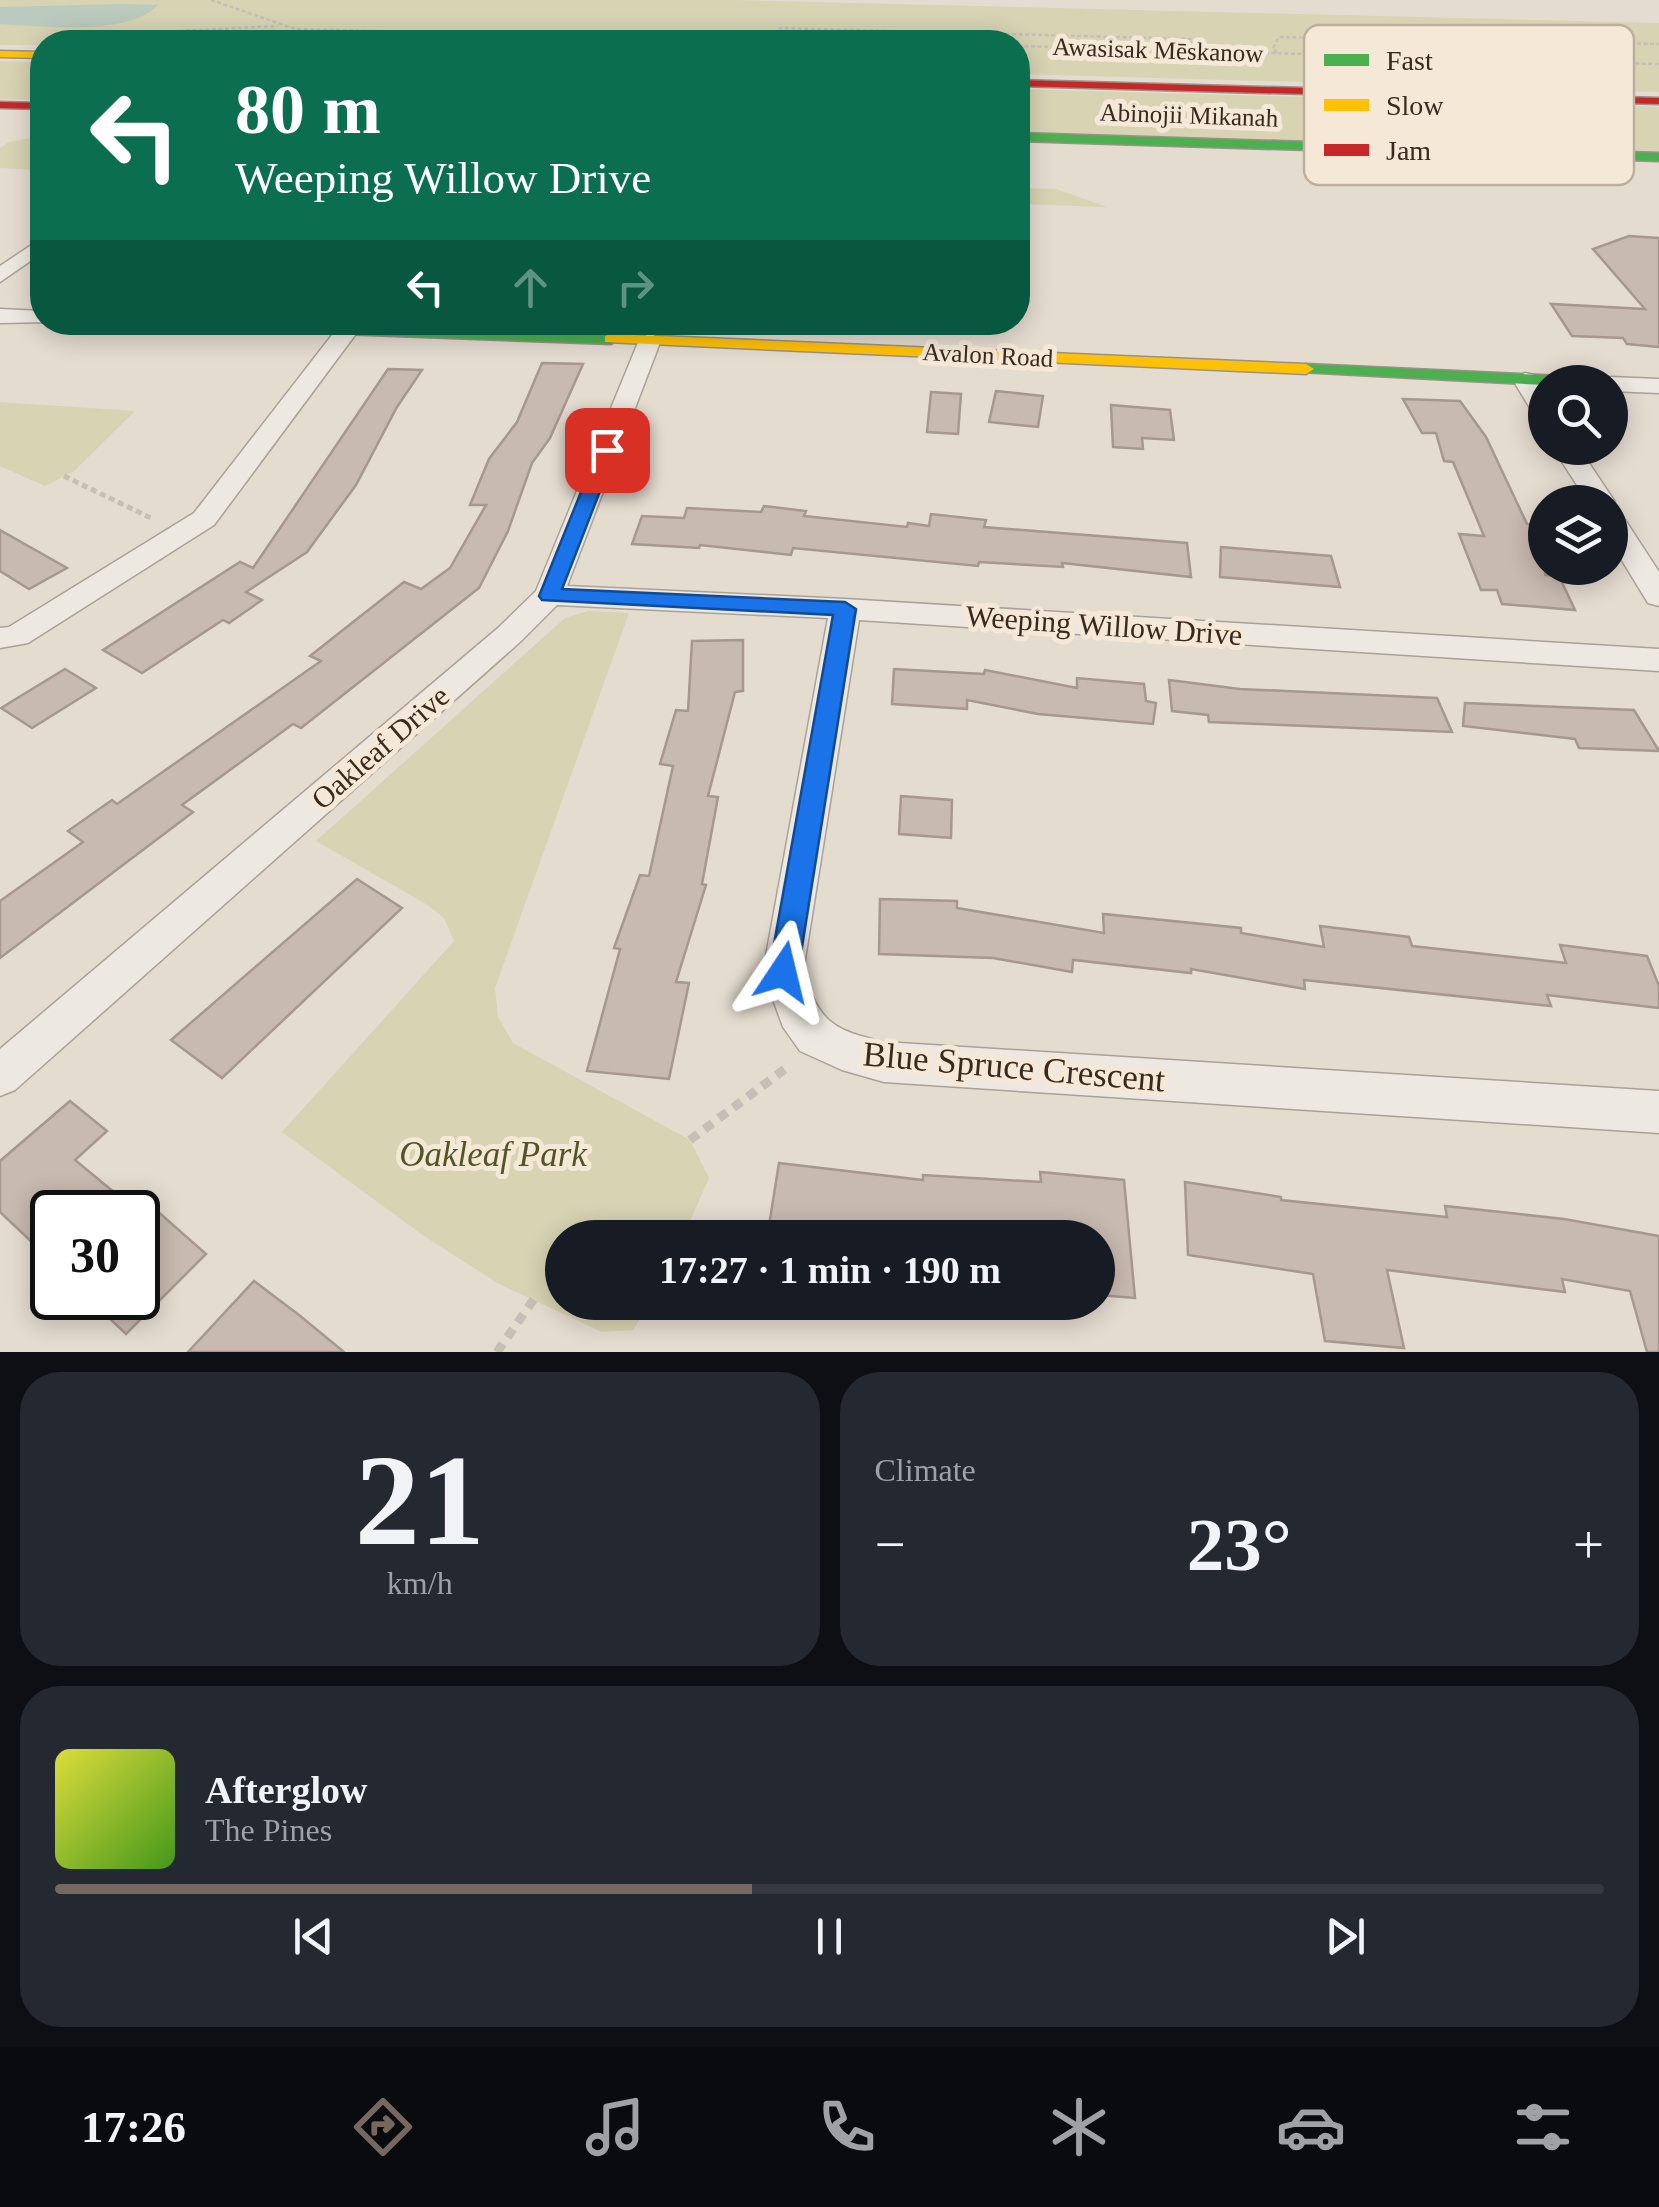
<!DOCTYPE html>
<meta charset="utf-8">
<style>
body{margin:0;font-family:Georgia,serif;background:#242831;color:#f1f3f6;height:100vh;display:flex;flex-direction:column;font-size:38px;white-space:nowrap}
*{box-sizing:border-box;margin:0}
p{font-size:32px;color:#9ea1a6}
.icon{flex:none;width:55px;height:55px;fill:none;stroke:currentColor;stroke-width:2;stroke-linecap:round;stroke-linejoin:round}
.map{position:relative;height:1352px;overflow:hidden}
.drawer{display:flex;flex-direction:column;gap:20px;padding:20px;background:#0d0f14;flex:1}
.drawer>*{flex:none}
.hud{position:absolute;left:30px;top:30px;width:1000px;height:305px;border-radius:40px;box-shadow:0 5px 25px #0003;background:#0b6e4f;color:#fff;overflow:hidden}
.controls{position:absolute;left:1528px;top:365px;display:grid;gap:20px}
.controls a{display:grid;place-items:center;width:100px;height:100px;border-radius:50%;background:#171b24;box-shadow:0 5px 25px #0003;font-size:50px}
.speed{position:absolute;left:30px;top:1190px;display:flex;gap:20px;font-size:50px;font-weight:700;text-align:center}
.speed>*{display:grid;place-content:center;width:130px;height:130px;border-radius:50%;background:#171b24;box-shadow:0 5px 25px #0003;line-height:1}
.speed .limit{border:5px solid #111;border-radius:15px;background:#fff;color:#111}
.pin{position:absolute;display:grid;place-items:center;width:85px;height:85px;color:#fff;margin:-42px;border-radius:20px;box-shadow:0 5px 15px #0006}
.me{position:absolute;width:110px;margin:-55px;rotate:10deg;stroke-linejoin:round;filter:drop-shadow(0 0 8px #0008)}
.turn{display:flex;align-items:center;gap:35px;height:210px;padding:0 40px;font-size:45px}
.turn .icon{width:130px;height:130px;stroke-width:2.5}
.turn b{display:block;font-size:70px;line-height:85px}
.lanes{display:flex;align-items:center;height:95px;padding:0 40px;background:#0003;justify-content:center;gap:50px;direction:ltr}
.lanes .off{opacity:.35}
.big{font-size:75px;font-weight:700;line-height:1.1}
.drawer .card{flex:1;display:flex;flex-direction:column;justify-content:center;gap:15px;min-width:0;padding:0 35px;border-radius:40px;background:#242831}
.drawer .dial{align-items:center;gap:0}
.dial b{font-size:130px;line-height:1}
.song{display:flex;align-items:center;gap:30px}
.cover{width:120px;height:120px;border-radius:15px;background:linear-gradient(135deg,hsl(60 70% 55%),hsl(100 70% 35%))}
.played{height:10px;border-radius:5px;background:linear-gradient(90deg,#76685e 45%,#363941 45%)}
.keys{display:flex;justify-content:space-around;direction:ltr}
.heat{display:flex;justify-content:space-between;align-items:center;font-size:55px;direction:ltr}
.drawer .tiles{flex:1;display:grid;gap:20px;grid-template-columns:1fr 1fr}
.card:last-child{grid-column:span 2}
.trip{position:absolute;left:545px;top:1220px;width:570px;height:100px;border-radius:50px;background:#171b24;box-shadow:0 5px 25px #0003;font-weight:700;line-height:100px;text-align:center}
.tabs{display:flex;height:160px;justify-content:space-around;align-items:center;background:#090b0e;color:#9ea1a6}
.tabs .icon{width:70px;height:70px}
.tabs .active{color:#76685e}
.tabs b{font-size:45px;color:#f1f3f6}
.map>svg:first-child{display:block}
.green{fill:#d7d3b3}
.water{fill:#bacabe}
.building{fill:#c9bab0;stroke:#a6988f;stroke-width:2.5}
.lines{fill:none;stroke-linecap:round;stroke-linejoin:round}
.street-casing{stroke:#aaa198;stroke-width:3}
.fast-casing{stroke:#9a9188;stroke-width:3}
.slow-casing{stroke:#9a9188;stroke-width:3}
.jam-casing{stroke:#9a9188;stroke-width:3}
.path-far2{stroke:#c6bfb8;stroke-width:2.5;stroke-dasharray:4 2.5;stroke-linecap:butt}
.path-far1{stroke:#c6bfb8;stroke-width:5;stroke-dasharray:6 4;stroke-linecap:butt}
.path{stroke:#c6bfb8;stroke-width:9;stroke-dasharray:10 8;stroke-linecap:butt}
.street{fill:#ede8e1;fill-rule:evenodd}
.fast{fill:#4caf50;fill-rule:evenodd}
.slow{fill:#ffc107;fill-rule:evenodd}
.jam{fill:#c62828;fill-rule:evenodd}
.route{fill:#1a73e8;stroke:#114b97;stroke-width:2.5}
.labels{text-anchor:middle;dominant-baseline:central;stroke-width:10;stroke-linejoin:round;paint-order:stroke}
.far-street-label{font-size:25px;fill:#3a2920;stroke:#f5e8d6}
.street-label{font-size:30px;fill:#3a2920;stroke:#f5e8d6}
.near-street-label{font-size:35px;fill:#3a2920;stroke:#f5e8d6}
.near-park-label{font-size:35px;font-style:italic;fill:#505627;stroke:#f5e8d6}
.key{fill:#f5e8d6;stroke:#bdaf9f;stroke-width:2.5}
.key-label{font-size:28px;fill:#3a2920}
</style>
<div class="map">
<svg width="1659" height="1352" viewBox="0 0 1659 1352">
<rect width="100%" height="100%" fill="#e5dcd0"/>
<g class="green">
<path d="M 0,0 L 734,0 L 1659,23 L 1659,92 L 1018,74 L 1018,42 L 0,45 Z"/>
<path d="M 0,61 L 42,62 L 42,100 L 0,99 Z"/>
<path d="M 1018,89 L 1659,107 L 1659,153 L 1018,133 Z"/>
<path d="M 42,136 L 42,170 L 0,168 L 0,148 L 9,142 Z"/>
<path d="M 1018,188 L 1056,189 L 1107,207 L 1018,204 Z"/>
<path d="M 0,402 L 135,411 L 74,471 L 45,486 L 0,466 Z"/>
<path d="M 588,611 L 629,613 L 495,988 L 498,1017 L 513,1043 L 690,1140 L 709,1178 L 683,1237 L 562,1238 L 562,1302 L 650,1303 L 633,1330 L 602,1332 L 499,1284 L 424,1236 L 282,1132 L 454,941 L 444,918 L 426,904 L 316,841 L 565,618 Z"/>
</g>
<path class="water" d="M 123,4 L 158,5 C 127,37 42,26 0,24 L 0,7 Z"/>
<g class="building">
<path d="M 1629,236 L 1659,238 L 1659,347 L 1627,344 L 1623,338 L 1572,336 L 1551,304 L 1645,309 L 1593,249 Z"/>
<path d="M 542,363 L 583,364 L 550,438 L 532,463 L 508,531 L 479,588 L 301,728 L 293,724 L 182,805 L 193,812 L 0,958 L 0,901 L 83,842 L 68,831 L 112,800 L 117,804 L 321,661 L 310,656 L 404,582 L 421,589 L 450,568 L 486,505 L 470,505 L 489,459 L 517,422 Z"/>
<path d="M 388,369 L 422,370 L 397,407 L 356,485 L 307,552 L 246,592 L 262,600 L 229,623 L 223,620 L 142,673 L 103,650 L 240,562 L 253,568 Z"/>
<path d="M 996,391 L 1043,396 L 1038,427 L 989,422 Z"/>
<path d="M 931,392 L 961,394 L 958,434 L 927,432 Z"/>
<path d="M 1403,399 L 1460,401 L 1486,437 L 1527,524 L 1532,525 L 1545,552 L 1545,575 L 1559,576 L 1575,610 L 1502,604 L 1497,590 L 1481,590 L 1459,534 L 1484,536 L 1453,462 L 1444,461 L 1436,433 L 1422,433 Z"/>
<path d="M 1111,405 L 1170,410 L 1174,440 L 1142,438 L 1143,449 L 1113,447 Z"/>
<path d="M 764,506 L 806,511 L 804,516 L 907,527 L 908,523 L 929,526 L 931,514 L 986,520 L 984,527 L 1187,543 L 1191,577 L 1062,563 L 1063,567 L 979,562 L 978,566 L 793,548 L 791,555 L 700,545 L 699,548 L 632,544 L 642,516 L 684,518 L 687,508 L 761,512 Z"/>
<path d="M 0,530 L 67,568 L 29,589 L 0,571 Z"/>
<path d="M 1221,547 L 1331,556 L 1340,587 L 1220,577 Z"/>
<path d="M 743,640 L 743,691 L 735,692 L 708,796 L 718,797 L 702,884 L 706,885 L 676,982 L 689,983 L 669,1079 L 587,1071 L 620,949 L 614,948 L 640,875 L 649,876 L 673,766 L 660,764 L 676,710 L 688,711 L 692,641 Z"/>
<path d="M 65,669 L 96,688 L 32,728 L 1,708 Z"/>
<path d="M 894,669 L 984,674 L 985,670 L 1077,688 L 1077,678 L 1144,684 L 1146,701 L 1156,703 L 1153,724 L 1038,714 L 967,700 L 967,709 L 892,704 Z"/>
<path d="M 1169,680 L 1240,689 L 1437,698 L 1452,732 L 1209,722 L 1208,715 L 1172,711 Z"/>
<path d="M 1465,703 L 1634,710 L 1659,751 L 1579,748 L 1575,739 L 1463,726 Z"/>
<path d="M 901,796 L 952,800 L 951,838 L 899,834 Z"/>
<path d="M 357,879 L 402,908 L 222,1078 L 171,1040 Z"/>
<path d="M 880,899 L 957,901 L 957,908 L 1104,933 L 1103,914 L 1241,928 L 1241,933 L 1324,947 L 1320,926 L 1409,937 L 1412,946 L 1566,963 L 1560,945 L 1647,956 L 1659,986 L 1659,1008 L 1547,995 L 1551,1006 L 1304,980 L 1305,989 L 1191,969 L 1191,973 L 1073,960 L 1072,972 L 993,958 L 879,954 Z"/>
<path d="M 70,1101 L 107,1131 L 75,1160 L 138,1212 L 138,1194 L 206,1254 L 126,1334 L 88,1298 L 138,1298 L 138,1212 L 52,1212 L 52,1261 L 0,1212 L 0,1161 Z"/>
<path d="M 779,1163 L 923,1180 L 923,1175 L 1041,1182 L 1040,1172 L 1124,1180 L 1135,1298 L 1098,1295 L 1098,1238 L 767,1238 Z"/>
<path d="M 1185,1182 L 1281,1197 L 1281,1200 L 1447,1217 L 1445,1206 L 1564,1219 L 1659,1236 L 1659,1352 L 1647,1352 L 1630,1291 L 1562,1279 L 1565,1292 L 1387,1270 L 1404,1348 L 1325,1341 L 1313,1274 L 1188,1255 Z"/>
<path d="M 254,1281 L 299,1315 L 344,1352 L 188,1352 Z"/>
</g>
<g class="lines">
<defs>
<g id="street">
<path d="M 42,238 L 42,253 L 0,282 L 0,266 Z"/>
<path d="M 0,309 L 42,311 L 42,322 L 50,322 L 0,323 Z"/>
<path d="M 347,324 L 358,331 L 214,525 L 28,643 L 0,648 L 0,628 L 9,627 L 194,513 L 339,326 Z"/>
<path d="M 650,333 L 661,340 L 567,586 L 845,599 L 1659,649 L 1659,671 L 859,620 L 803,972 C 820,1023 833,1030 884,1042 L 1659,1091 L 1659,1133 L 884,1082 L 842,1070 L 800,1051 L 783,1027 L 763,972 L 828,618 L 557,605 L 520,642 L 15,1090 L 0,1096 L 0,1049 L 498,628 L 536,591 L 639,340 Z"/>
<path d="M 1525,373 L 1534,375 L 1545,393 L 1545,421 L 1536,418 L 1513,380 Z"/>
<path d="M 1610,377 L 1659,379 L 1659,393 L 1610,391 L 1610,382 L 1599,382 Z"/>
<path d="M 1553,448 L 1579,448 L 1615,502 L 1611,508 L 1610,502 L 1588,502 Z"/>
<path d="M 1610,510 L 1620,512 L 1659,572 L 1659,606 L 1648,603 L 1610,541 Z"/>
</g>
<g id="fast">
<path d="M 1018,133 L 1659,153 L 1659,161 L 1018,141 Z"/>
<path d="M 144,322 L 292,322 L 611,334 L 619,339 L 611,344 L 151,327 Z"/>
<path d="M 1306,364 L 1585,377 L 1593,382 L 1545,385 L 1300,372 L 1298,369 Z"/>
</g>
<g id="slow">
<path d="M 0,51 L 42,52 L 42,58 L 0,57 Z"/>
<path d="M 611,334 L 1306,364 L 1314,369 L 1306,374 L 605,342 L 605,336 Z"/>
</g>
<g id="jam">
<path d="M 1018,80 L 1659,98 L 1659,104 L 1018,86 Z"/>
<path d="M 0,102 L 42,103 L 42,109 L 0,108 Z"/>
</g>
</defs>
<use href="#street" class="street-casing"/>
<use href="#fast" class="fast-casing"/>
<use href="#slow" class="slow-casing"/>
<use href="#jam" class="jam-casing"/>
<g class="path-far2">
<path d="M 211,0 L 295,29 L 814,42"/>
<path d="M 56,37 L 278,26"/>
<path d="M 773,41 L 780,28 L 1192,39 L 1191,52"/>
<path d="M 919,42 L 923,30"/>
<path d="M 1485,42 L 1511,60"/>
<path d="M 1564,44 L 1587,59"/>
<path d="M 1018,46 L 1659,64"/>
<path d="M 1277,53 L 1273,48 L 1279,37 L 1659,44"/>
</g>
<path class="path-far1" d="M 64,476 L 153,519"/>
<g class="path">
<path d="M 690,1140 L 789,1066"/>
<path d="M 497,1352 L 534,1299"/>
</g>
<use href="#street" class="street"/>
<use href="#fast" class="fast"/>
<use href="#slow" class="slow"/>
<use href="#jam" class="jam"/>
</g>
<path class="route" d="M 607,444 L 616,450 L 562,589 L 845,602 L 856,609 L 798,972 L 793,980 L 783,984 L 773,980 L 769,972 L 833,615 L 542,600 L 539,596 L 598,450 Z"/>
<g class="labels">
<g class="far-street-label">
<text transform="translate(1158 50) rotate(2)">Awasisak Mēskanow</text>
<text transform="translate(1189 115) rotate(2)">Abinojii Mikanah</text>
<text transform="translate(988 355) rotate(3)">Avalon Road</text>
</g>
<g class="street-label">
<text transform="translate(1104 625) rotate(4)">Weeping Willow Drive</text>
<text transform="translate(380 747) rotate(-41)">Oakleaf Drive</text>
</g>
<g class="near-street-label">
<text transform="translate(1014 1067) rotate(5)">Blue Spruce Crescent</text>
</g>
<g class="near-park-label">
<text x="493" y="1154">Oakleaf Park</text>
</g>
</g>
<rect x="1304" y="25" width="330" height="160" rx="15" class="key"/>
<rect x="1324" y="54" width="45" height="12" fill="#4caf50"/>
<rect x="1324" y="99" width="45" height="12" fill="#ffc107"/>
<rect x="1324" y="144" width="45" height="12" fill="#c62828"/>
<g class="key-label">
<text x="1386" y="70">Fast</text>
<text x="1386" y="115">Slow</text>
<text x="1386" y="160">Jam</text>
</g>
</svg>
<div class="controls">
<a><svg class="icon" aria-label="search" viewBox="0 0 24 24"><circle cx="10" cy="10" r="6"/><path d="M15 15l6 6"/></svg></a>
<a><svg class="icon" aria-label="layers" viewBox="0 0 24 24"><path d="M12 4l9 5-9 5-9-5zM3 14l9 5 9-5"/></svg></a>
</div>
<div class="speed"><div class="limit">30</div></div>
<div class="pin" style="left:607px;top:450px;background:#d93025"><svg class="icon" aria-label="arrive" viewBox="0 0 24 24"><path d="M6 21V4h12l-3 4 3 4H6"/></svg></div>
<svg class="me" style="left:783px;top:972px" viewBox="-20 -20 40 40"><path d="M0-17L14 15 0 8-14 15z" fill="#1a73e8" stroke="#fff" stroke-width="4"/></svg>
<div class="trip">17:27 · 1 min · 190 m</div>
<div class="hud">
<div class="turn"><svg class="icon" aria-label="left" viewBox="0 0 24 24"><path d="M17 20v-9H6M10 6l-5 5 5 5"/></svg><div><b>80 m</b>Weeping Willow Drive</div></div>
<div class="lanes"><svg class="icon" aria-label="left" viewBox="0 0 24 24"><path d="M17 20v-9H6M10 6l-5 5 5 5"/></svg><svg class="icon off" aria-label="ahead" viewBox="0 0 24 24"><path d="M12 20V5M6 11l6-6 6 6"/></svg><svg class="icon off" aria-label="right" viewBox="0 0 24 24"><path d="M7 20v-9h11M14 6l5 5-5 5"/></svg></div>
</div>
</div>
<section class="drawer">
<div class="tiles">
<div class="card dial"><b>21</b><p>km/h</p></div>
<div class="card"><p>Climate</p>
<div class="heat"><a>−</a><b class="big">23°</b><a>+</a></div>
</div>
<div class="card">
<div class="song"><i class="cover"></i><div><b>Afterglow</b><p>The Pines</p></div></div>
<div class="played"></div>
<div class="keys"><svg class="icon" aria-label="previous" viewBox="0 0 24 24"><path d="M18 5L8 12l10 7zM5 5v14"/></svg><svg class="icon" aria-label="pause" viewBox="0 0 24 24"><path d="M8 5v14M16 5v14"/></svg><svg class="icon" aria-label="next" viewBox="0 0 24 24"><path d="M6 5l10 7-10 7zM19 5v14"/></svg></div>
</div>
</div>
</section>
<nav class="tabs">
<b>17:26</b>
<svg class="icon active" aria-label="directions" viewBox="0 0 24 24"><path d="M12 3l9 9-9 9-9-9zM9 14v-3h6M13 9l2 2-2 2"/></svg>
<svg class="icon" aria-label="music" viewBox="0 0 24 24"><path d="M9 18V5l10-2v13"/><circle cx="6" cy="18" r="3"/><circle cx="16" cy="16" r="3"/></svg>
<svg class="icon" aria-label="phone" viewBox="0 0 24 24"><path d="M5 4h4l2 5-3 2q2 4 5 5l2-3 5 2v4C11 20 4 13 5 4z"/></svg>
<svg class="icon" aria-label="climate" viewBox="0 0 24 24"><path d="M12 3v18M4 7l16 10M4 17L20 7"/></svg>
<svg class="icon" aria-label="car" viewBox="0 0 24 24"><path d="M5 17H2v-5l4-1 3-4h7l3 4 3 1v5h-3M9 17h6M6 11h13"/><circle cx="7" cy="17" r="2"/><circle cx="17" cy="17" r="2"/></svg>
<svg class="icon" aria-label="filters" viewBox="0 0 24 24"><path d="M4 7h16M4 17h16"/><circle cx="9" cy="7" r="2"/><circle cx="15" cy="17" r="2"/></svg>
</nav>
